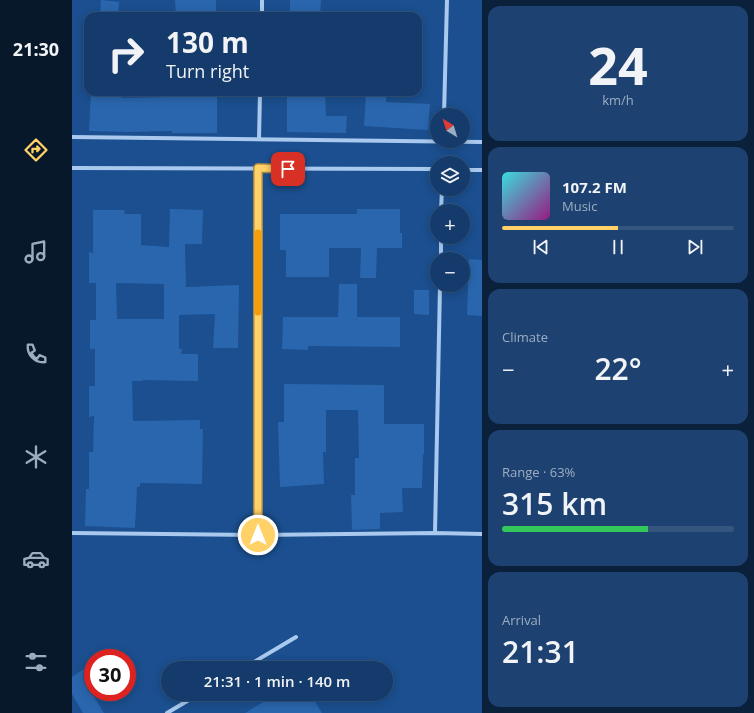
<!DOCTYPE html>
<meta charset="utf-8">
<style>
body{margin:0;font-family:"Open Sans",sans-serif;background:#1d4271;color:#f1f3f6;height:100vh;display:flex;flex-direction:column;font-size:15px;white-space:nowrap}
*{box-sizing:border-box;margin:0}
p{font-size:13px;color:#9dadc1}
.icon{flex:none;width:22px;height:22px;fill:none;stroke:currentColor;stroke-width:2;stroke-linecap:round;stroke-linejoin:round}
.map{position:relative;flex:1;overflow:hidden}
.drawer{display:flex;flex-direction:column;gap:6px;padding:6px;background:#0b203b;width:272px}
.drawer>*{flex:none}
.hud{position:absolute;left:12px;top:12px;width:338px;height:84px;border-radius:12px;box-shadow:0 2px 10px #0003,0 0 0 1px #33557e;background:#143b6b;color:#f1f3f6;overflow:hidden}
.needle{width:26px;rotate:322deg}
.fabs{position:absolute;left:358px;top:108px;display:grid;gap:8px}
.fabs a{display:grid;place-items:center;width:40px;height:40px;border-radius:50%;background:#143b6b;box-shadow:0 2px 10px #0003,0 0 0 1px #33557e;font-size:20px}
.speed{position:absolute;left:12px;top:649px;display:flex;gap:8px;font-size:20px;font-weight:700;text-align:center}
.speed>*{display:grid;place-content:center;width:52px;height:52px;border-radius:50%;background:#143b6b;box-shadow:0 2px 10px #0003,0 0 0 1px #33557e;line-height:1}
.speed .limit{border:6px solid #d22;background:#fff;color:#111}
.pin{position:absolute;display:grid;place-items:center;width:34px;height:34px;color:#fff;margin:-17px;border-radius:8px;box-shadow:0 2px 6px #0006}
.me{position:absolute;width:44px;margin:-22px;rotate:0deg;stroke-linejoin:round;filter:drop-shadow(0 0 3px #0008)}
.turn{display:flex;align-items:center;gap:14px;height:84px;padding:0 16px;font-size:18px}
.turn .icon{width:52px;height:52px;stroke-width:2.5}
.turn b{display:block;font-size:28px;line-height:34px}
.big{font-size:30px;font-weight:600;line-height:1.1}
.drawer .card{flex:1;display:flex;flex-direction:column;justify-content:center;gap:6px;min-width:0;padding:0 14px;border-radius:12px;background:#1d4271}
.drawer .dial{align-items:center;gap:0}
.dial b{font-size:52px;line-height:1}
.song{display:flex;align-items:center;gap:12px}
.cover{width:48px;height:48px;border-radius:6px;background:linear-gradient(135deg,hsl(180 70% 55%),hsl(310 70% 35%))}
.played{height:4px;border-radius:2px;background:linear-gradient(90deg,#ffd166 50%,#33557e 50%)}
.keys{display:flex;justify-content:space-around;direction:ltr}
.heat{display:flex;justify-content:space-between;align-items:center;font-size:22px;direction:ltr}
.charge{height:6px;border-radius:3px;background:linear-gradient(90deg,#34c759 63%,#33557e 0)}
.trip{position:absolute;left:89px;top:661px;width:232px;height:40px;border-radius:20px;background:#143b6b;box-shadow:0 2px 10px #0003,0 0 0 1px #33557e;font-weight:600;line-height:40px;text-align:center}
main{display:flex;flex:1;min-height:0}
.tabs{display:flex;flex-direction:column;width:72px;justify-content:space-around;align-items:center;background:#08182b;color:#9dadc1}
.tabs .icon{width:28px;height:28px}
.tabs .current{color:#ffd166}
.tabs b{font-size:18px;color:#f1f3f6}
.map>svg:first-child{display:block}
.building{fill:#2a66ad;fill-rule:evenodd}
.lines{fill:none;stroke-linecap:round;stroke-linejoin:round}
.minor{stroke:#a9c9ee;stroke-width:4}
.route-casing{stroke:#a68842;stroke-width:10}
.route{stroke:#ffd166;stroke-width:7}
.slow{stroke:#f59e0b;stroke-width:7}
</style>
<main>
<nav class="tabs">
<b>21:30</b>
<svg class="icon current" aria-label="directions" viewBox="0 0 24 24"><path d="M12 3l9 9-9 9-9-9zM9 14v-3h6M13 9l2 2-2 2"/></svg>
<svg class="icon" aria-label="music" viewBox="0 0 24 24"><path d="M9 18V5l10-2v13"/><circle cx="6" cy="18" r="3"/><circle cx="16" cy="16" r="3"/></svg>
<svg class="icon" aria-label="phone" viewBox="0 0 24 24"><path d="M5 4h4l2 5-3 2q2 4 5 5l2-3 5 2v4C11 20 4 13 5 4z"/></svg>
<svg class="icon" aria-label="climate" viewBox="0 0 24 24"><path d="M12 3v18M4 7l16 10M4 17L20 7"/></svg>
<svg class="icon" aria-label="car" viewBox="0 0 24 24"><path d="M5 17H2v-5l4-1 3-4h7l3 4 3 1v5h-3M9 17h6M6 11h13"/><circle cx="7" cy="17" r="2"/><circle cx="17" cy="17" r="2"/></svg>
<svg class="icon" aria-label="filters" viewBox="0 0 24 24"><path d="M4 7h16M4 17h16"/><circle cx="9" cy="7" r="2"/><circle cx="15" cy="17" r="2"/></svg>
</nav>
<div class="map">
<svg width="410" height="713" viewBox="0 0 410 713">
<rect width="100%" height="100%" fill="#1b4f8f"/>
<g class="building">
<path d="M 29,0 L 47,2 L 46,16 L 28,16 Z"/>
<path d="M 103,0 L 144,0 L 144,16 L 104,16 Z"/>
<path d="M 218,0 L 249,0 L 248,16 L 218,16 Z"/>
<path d="M 19,92 L 50,92 L 50,98 L 96,97 L 96,92 L 145,92 L 145,133 L 100,133 L 100,131 L 59,132 L 17,131 Z"/>
<path d="M 215,92 L 246,92 L 246,96 L 253,95 L 254,116 L 275,116 L 274,133 L 215,132 Z"/>
<path d="M 294,93 L 314,94 L 314,102 L 358,104 L 356,130 L 292,126 Z"/>
<path d="M 98,209 L 131,210 L 130,244 L 113,244 L 114,287 L 167,285 L 166,348 L 141,348 L 143,314 L 107,315 L 107,349 L 110,349 L 109,354 L 126,354 L 126,381 L 71,380 L 71,381 L 60,381 L 61,421 L 128,420 L 128,429 L 131,429 L 130,484 L 68,483 L 68,487 L 65,487 L 63,528 L 13,526 L 14,489 L 17,489 L 17,452 L 21,452 L 22,416 L 17,417 L 17,386 L 23,386 L 23,349 L 18,349 L 18,320 L 24,320 L 24,283 L 17,283 L 17,252 L 21,253 L 21,210 L 53,210 L 52,214 L 69,214 L 69,245 L 97,247 ZM 44,283 L 92,284 L 92,319 L 45,319 Z"/>
<path d="M 285,209 L 328,209 L 328,233 L 330,233 L 330,248 L 305,248 L 304,278 L 288,278 L 289,248 L 257,248 L 257,277 L 214,277 L 214,250 L 208,250 L 208,214 L 285,214 Z"/>
<path d="M 397,259 L 410,260 L 410,316 L 395,315 Z"/>
<path d="M 267,284 L 285,284 L 285,317 L 328,317 L 328,347 L 236,346 L 236,350 L 210,349 L 211,317 L 266,317 Z"/>
<path d="M 342,290 L 357,290 L 357,315 L 342,314 Z"/>
<path d="M 212,384 L 312,385 L 312,424 L 352,424 L 352,454 L 351,454 L 350,488 L 330,488 L 331,512 L 308,513 L 308,529 L 280,530 L 279,495 L 283,495 L 283,458 L 287,458 L 286,410 L 254,410 L 254,452 L 251,452 L 252,484 L 208,487 L 206,422 L 212,422 Z"/>
<path d="M 12,669 L 21,684 L 21,692 L 26,693 L 21,695 L 32,713 L 11,713 L 0,694 L 0,677 Z"/>
<path d="M 204,694 L 238,694 L 250,713 L 173,713 Z"/>
</g>
<g class="lines">
<g class="minor">
<path d="M 190,16 L 190,0"/>
<path d="M 372,115 L 375,0"/>
<path d="M 0,137 L 410,142"/>
<path d="M 187,139 L 188,92"/>
<path d="M 0,168 L 365,169"/>
<path d="M 391,170 L 410,170"/>
<path d="M 369,211 L 370,189"/>
<path d="M 369,259 L 369,237"/>
<path d="M 0,533 L 186,535 L 363,533 L 410,534"/>
<path d="M 363,533 L 368,285"/>
<path d="M 186,535 L 186,169"/>
<path d="M 172,668 L 224,637"/>
<path d="M 95,713 L 127,694"/>
</g>
</g>
<g class="lines">
<defs>
<path id="route" d="M 186,535 L 186,168 L 216,169"/>
</defs>
<use href="#route" class="route-casing"/>
<use href="#route" class="route"/>
<path class="slow" d="M 186,312 L 186,233"/>
</g>
</svg>
<div class="fabs">
<a><svg class="needle" viewBox="-14 -14 28 28"><path d="M0-13l5 13h-10z" fill="#e53935"/><path d="M0 13l5-13h-10z" fill="#9dadc1"/></svg></a>
<a><svg class="icon" aria-label="layers" viewBox="0 0 24 24"><path d="M12 4l9 5-9 5-9-5zM3 14l9 5 9-5"/></svg></a>
<a>+</a>
<a>−</a>
</div>
<div class="speed"><div class="limit">30</div></div>
<div class="pin" style="left:216px;top:169px;background:#d93025"><svg class="icon" aria-label="arrive" viewBox="0 0 24 24"><path d="M6 21V4h12l-3 4 3 4H6"/></svg></div>
<svg class="me" style="left:186px;top:535px" viewBox="-20 -20 40 40"><circle r="17" fill="#ffd166" stroke="#fff" stroke-width="3"/><path d="M0-11L8 9 0 5-8 9z" fill="#fff"/></svg>
<div class="trip">21:31 · 1 min · 140 m</div>
<div class="hud">
<div class="turn"><svg class="icon" aria-label="right" viewBox="0 0 24 24"><path d="M7 20v-9h11M14 6l5 5-5 5"/></svg><div><b>130 m</b>Turn right</div></div>
</div>
</div>
<section class="drawer">
<div class="card dial"><b>24</b><p>km/h</p></div>
<div class="card">
<div class="song"><i class="cover"></i><div><b>107.2 FM</b><p>Music</p></div></div>
<div class="played"></div>
<div class="keys"><svg class="icon" aria-label="previous" viewBox="0 0 24 24"><path d="M18 5L8 12l10 7zM5 5v14"/></svg><svg class="icon" aria-label="pause" viewBox="0 0 24 24"><path d="M8 5v14M16 5v14"/></svg><svg class="icon" aria-label="next" viewBox="0 0 24 24"><path d="M6 5l10 7-10 7zM19 5v14"/></svg></div>
</div>
<div class="card"><p>Climate</p>
<div class="heat"><a>−</a><b class="big">22°</b><a>+</a></div>
</div>
<div class="card"><p>Range · 63%</p><b class="big">315 km</b><div class="charge"></div></div>
<div class="card"><p>Arrival</p><b class="big">21:31</b></div>
</section>
</main>
